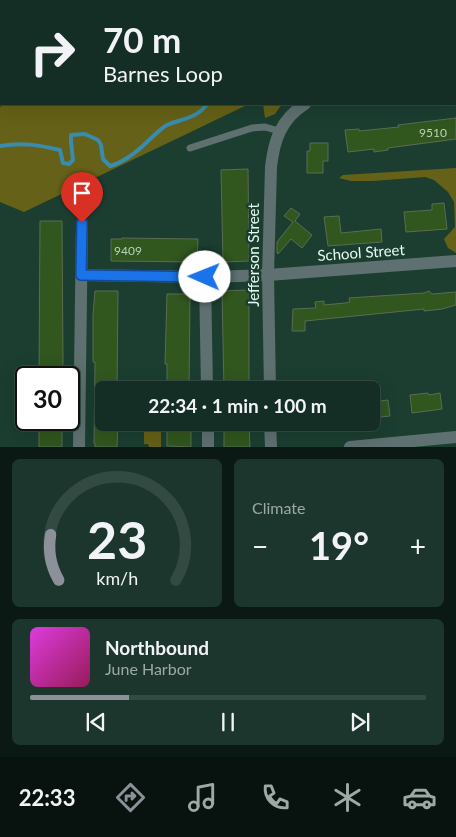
<!DOCTYPE html>
<meta charset="utf-8">
<style>
body{margin:0;font-family:Lato,sans-serif;background:#1d362d;color:#f1f3f6;height:100vh;display:flex;flex-direction:column;font-size:19px;white-space:nowrap}
*{box-sizing:border-box;margin:0}
p{font-size:16px;color:#9da8a7}
.icon{flex:none;width:28px;height:28px;fill:none;stroke:currentColor;stroke-width:2;stroke-linecap:round;stroke-linejoin:round}
.map{position:relative;height:447px;overflow:hidden}
.drawer{display:flex;flex-direction:column;gap:12px;padding:12px;background:#0b1914;flex:1}
.drawer>*{flex:none}
.banner{position:absolute;left:0px;top:0px;width:456px;height:105px;box-shadow:0 5px 20px #0002,0 0 0 1px #334a42;background:#142e25;color:#f1f3f6;overflow:hidden}
.speed{position:absolute;left:15px;top:366px;display:flex;gap:10px;font-size:25px;font-weight:700;text-align:center}
.speed>*{display:grid;place-content:center;width:65px;height:65px;border-radius:50%;background:#142e25;box-shadow:0 5px 20px #0002,0 0 0 1px #334a42;line-height:1}
.speed .limit{border:2px solid #111;border-radius:8px;background:#fff;color:#111}
.pin{position:absolute;display:grid;place-items:center;width:42px;height:42px;color:#fff;margin:-51px -21px;border-radius:50% 50% 50% 0;rotate:-45deg;box-shadow:0 0 5px #0007}
.pin .icon{rotate:45deg}
.me{position:absolute;width:55px;margin:-28px;rotate:271deg;stroke-linejoin:round;filter:drop-shadow(0 0 4px #0008)}
.turn{display:flex;align-items:center;gap:18px;height:105px;padding:0 20px;font-size:22px}
.turn .icon{width:65px;height:65px;stroke-width:2.5}
.turn b{display:block;font-size:35px;line-height:42px}
.big{font-size:38px;font-weight:700;line-height:1.1}
.drawer .tile{flex:1;display:flex;flex-direction:column;justify-content:center;gap:8px;min-width:0;padding:0 18px;border-radius:8px;background:#1d362d}
.drawer .dial{align-items:center;gap:0}
.dial svg{height:130px;overflow:visible;fill:none;stroke:#334a42;stroke-width:7;stroke-linecap:round;text-anchor:middle}
.dial text{fill:#f1f3f6;stroke:none}
.song{display:flex;align-items:center;gap:15px}
.cover{width:60px;height:60px;border-radius:8px;background:linear-gradient(135deg,hsl(300 70% 55%),hsl(330 70% 35%))}
.played{height:5px;border-radius:2px;background:linear-gradient(90deg,#8c9099 25%,#334a42 25%)}
.keys{display:flex;justify-content:space-around;direction:ltr}
.heat{display:flex;justify-content:space-between;align-items:center;font-size:28px;direction:ltr}
.drawer .tiles{flex:1;display:grid;gap:12px;grid-template-columns:1fr 1fr}
.tile:last-child{grid-column:span 2}
.trip{position:absolute;left:95px;top:381px;width:285px;height:50px;border-radius:8px;background:#142e25;box-shadow:0 5px 20px #0002,0 0 0 1px #334a42;font-weight:700;line-height:50px;text-align:center}
.tabs{display:flex;height:80px;justify-content:space-around;align-items:center;background:#08120f;color:#9da8a7}
.tabs .icon{width:35px;height:35px}
.tabs .current{color:#8c9099}
.tabs b{font-size:22px;color:#f1f3f6}
.map>svg:first-child{display:block}
.green{fill:#656118}
.lines{fill:none;stroke-linecap:round;stroke-linejoin:round}
.stream{stroke:#398cad;stroke-width:4}
.building{fill:#31561e;stroke:#5a6d52}
.lane{stroke:#5e7070;stroke-width:7}
.street{stroke:#5e7070;stroke-width:12}
.route-casing{stroke:#114b97;stroke-width:12}
.route{stroke:#1a73e8;stroke-width:9}
.labels{text-anchor:middle;dominant-baseline:central;stroke-width:5;stroke-linejoin:round;paint-order:stroke}
.number-label{font-size:12px;fill:#b9d1bc}
.street-label{font-size:15px;fill:#e6faf1;stroke:#1b3e31}
</style>
<div class="map">
<svg width="456" height="447" viewBox="0 0 456 447">
<rect width="100%" height="100%" fill="#1b3e31"/>
<g class="green">
<path d="M 7,104 L 249,104 L 24,212 L 0,202 L 0,107 Z"/>
<path d="M 263,104 L 282,104 L 275,114 L 265,118 Z"/>
<path d="M 456,168 L 456,253 L 448,248 L 444,239 L 455,227 L 454,202 L 448,192 L 434,180 L 425,177 L 373,181 L 351,181 L 339,178 L 343,175 Z"/>
<path d="M 144,427 L 157,427 L 157,431 L 161,432 L 161,447 L 149,447 L 148,444 L 144,444 Z"/>
</g>
<g class="lines">
<g class="stream">
<path d="M 448,1 L 450,0"/>
<path d="M 0,146 C 21,142 39,145 60,150 L 63,163 L 69,164 L 73,160 L 71,142 L 71,135 L 85,134 L 98,140 L 101,145 L 103,159 L 110,166 C 125,162 138,151 149,140 C 155,135 160,129 167,125 C 181,119 198,118 207,104"/>
</g>
</g>
<g class="building">
<path d="M 456,118 L 456,139 L 388,148 L 388,150 L 374,152 L 374,149 L 348,152 L 345,130 L 359,129 L 359,131 L 399,127 L 398,125 Z"/>
<path d="M 310,143 L 328,143 L 328,161 L 323,161 L 323,173 L 307,173 L 307,151 L 310,151 Z"/>
<path d="M 248,169 L 249,261 L 223,262 L 221,170 Z"/>
<path d="M 444,203 L 447,229 L 406,232 L 404,212 L 432,210 L 432,204 Z"/>
<path d="M 291,208 L 300,214 L 295,221 L 312,235 L 302,248 L 291,239 L 278,254 L 277,253 L 277,242 L 293,222 L 284,216 Z"/>
<path d="M 339,216 L 341,233 L 381,229 L 382,242 L 328,246 L 324,217 Z"/>
<path d="M 40,221 L 62,221 L 63,362 L 61,378 L 39,378 Z"/>
<path d="M 122,238 L 198,239 L 197,262 L 111,261 L 111,239 L 122,239 Z"/>
<path d="M 249,290 L 249,390 L 224,390 L 222,291 Z"/>
<path d="M 95,291 L 118,291 L 117,390 L 104,390 L 104,422 L 118,422 L 117,447 L 95,447 L 95,443 L 94,443 L 95,362 L 93,362 L 93,315 Z"/>
<path d="M 429,291 L 432,294 L 456,292 L 456,305 L 442,309 L 424,311 L 424,309 L 305,321 L 305,331 L 292,331 L 293,309 L 316,308 L 315,302 L 324,301 L 324,305 L 345,303 L 350,302 L 349,298 L 424,293 Z"/>
<path d="M 167,294 L 190,294 L 189,390 L 167,390 L 167,364 L 165,364 Z"/>
<path d="M 428,393 L 429,395 L 440,393 L 442,409 L 412,413 L 410,395 Z"/>
<path d="M 388,400 L 390,416 L 371,418 L 371,402 Z"/>
<rect x="39" y="420" width="23" height="27"/>
<path d="M 167,422 L 191,422 L 191,447 L 167,446 Z"/>
<path d="M 224,422 L 249,422 L 250,447 L 224,447 Z"/>
</g>
<g class="lines">
<path class="lane" d="M 190,148 L 252,128 L 265,127 L 279,131"/>
<g class="street">
<path d="M 33,1 L 35,0"/>
<path d="M 0,18 L 1,18"/>
<path d="M 455,84 L 456,84"/>
<path d="M 81,275 L 205,277 L 268,275 L 456,261"/>
<path d="M 205,277 L 207,390"/>
<path d="M 270,390 L 268,275 L 271,167 C 274,140 281,119 305,104"/>
<path d="M 208,422 L 208,447"/>
<path d="M 270,422 L 271,447"/>
<path d="M 79,447 L 82,223"/>
<path d="M 350,447 L 456,437"/>
</g>
</g>
<g class="lines">
<defs>
<path id="route" d="M 82,223 L 81,275 L 205,277"/>
</defs>
<use href="#route" class="route-casing"/>
<use href="#route" class="route"/>
</g>
<g class="labels">
<g class="number-label">
<text x="433" y="132">9510</text>
<text x="128" y="250">9409</text>
</g>
<g class="street-label">
<text transform="translate(361 252) rotate(-4)">School Street</text>
<text transform="translate(253 255) rotate(-90)">Jefferson Street</text>
</g>
</g>
</svg>
<div class="speed"><div class="limit">30</div></div>
<div class="pin" style="left:82px;top:223px;background:#d93025"><svg class="icon" aria-label="arrive" viewBox="0 0 24 24"><path d="M6 21V4h12l-3 4 3 4H6"/></svg></div>
<svg class="me" style="left:205px;top:277px" viewBox="-20 -20 40 40"><circle r="19" fill="#fff"/><path d="M0-13L10 11 0 6-10 11z" fill="#1a73e8"/></svg>
<div class="trip">22:34 · 1 min · 100 m</div>
<div class="banner">
<div class="turn"><svg class="icon" aria-label="right" viewBox="0 0 24 24"><path d="M7 20v-9h11M14 6l5 5-5 5"/></svg><div><b>70 m</b>Barnes Loop</div></div>
</div>
</div>
<section class="drawer">
<div class="tiles">
<div class="tile dial"><svg viewBox="0 0 100 80">
<path d="M14 69A42 42 0 1 1 86 69"/>
<path d="M14 69A42 42 0 0 1 9 41" stroke="#8c9099"/>
<text x="50" y="56" font-size="32" font-weight="700">23</text>
<text x="50" y="72" font-size="11">km/h</text>
</svg></div>
<div class="tile"><p>Climate</p>
<div class="heat"><a>−</a><b class="big">19°</b><a>+</a></div>
</div>
<div class="tile">
<div class="song"><i class="cover"></i><div><b>Northbound</b><p>June Harbor</p></div></div>
<div class="played"></div>
<div class="keys"><svg class="icon" aria-label="previous" viewBox="0 0 24 24"><path d="M18 5L8 12l10 7zM5 5v14"/></svg><svg class="icon" aria-label="pause" viewBox="0 0 24 24"><path d="M8 5v14M16 5v14"/></svg><svg class="icon" aria-label="next" viewBox="0 0 24 24"><path d="M6 5l10 7-10 7zM19 5v14"/></svg></div>
</div>
</div>
</section>
<nav class="tabs">
<b>22:33</b>
<svg class="icon current" aria-label="directions" viewBox="0 0 24 24"><path d="M12 3l9 9-9 9-9-9zM9 14v-3h6M13 9l2 2-2 2"/></svg>
<svg class="icon" aria-label="music" viewBox="0 0 24 24"><path d="M9 18V5l10-2v13"/><circle cx="6" cy="18" r="3"/><circle cx="16" cy="16" r="3"/></svg>
<svg class="icon" aria-label="phone" viewBox="0 0 24 24"><path d="M5 4h4l2 5-3 2q2 4 5 5l2-3 5 2v4C11 20 4 13 5 4z"/></svg>
<svg class="icon" aria-label="climate" viewBox="0 0 24 24"><path d="M12 3v18M4 7l16 10M4 17L20 7"/></svg>
<svg class="icon" aria-label="car" viewBox="0 0 24 24"><path d="M5 17H2v-5l4-1 3-4h7l3 4 3 1v5h-3M9 17h6M6 11h13"/><circle cx="7" cy="17" r="2"/><circle cx="17" cy="17" r="2"/></svg>
</nav>
